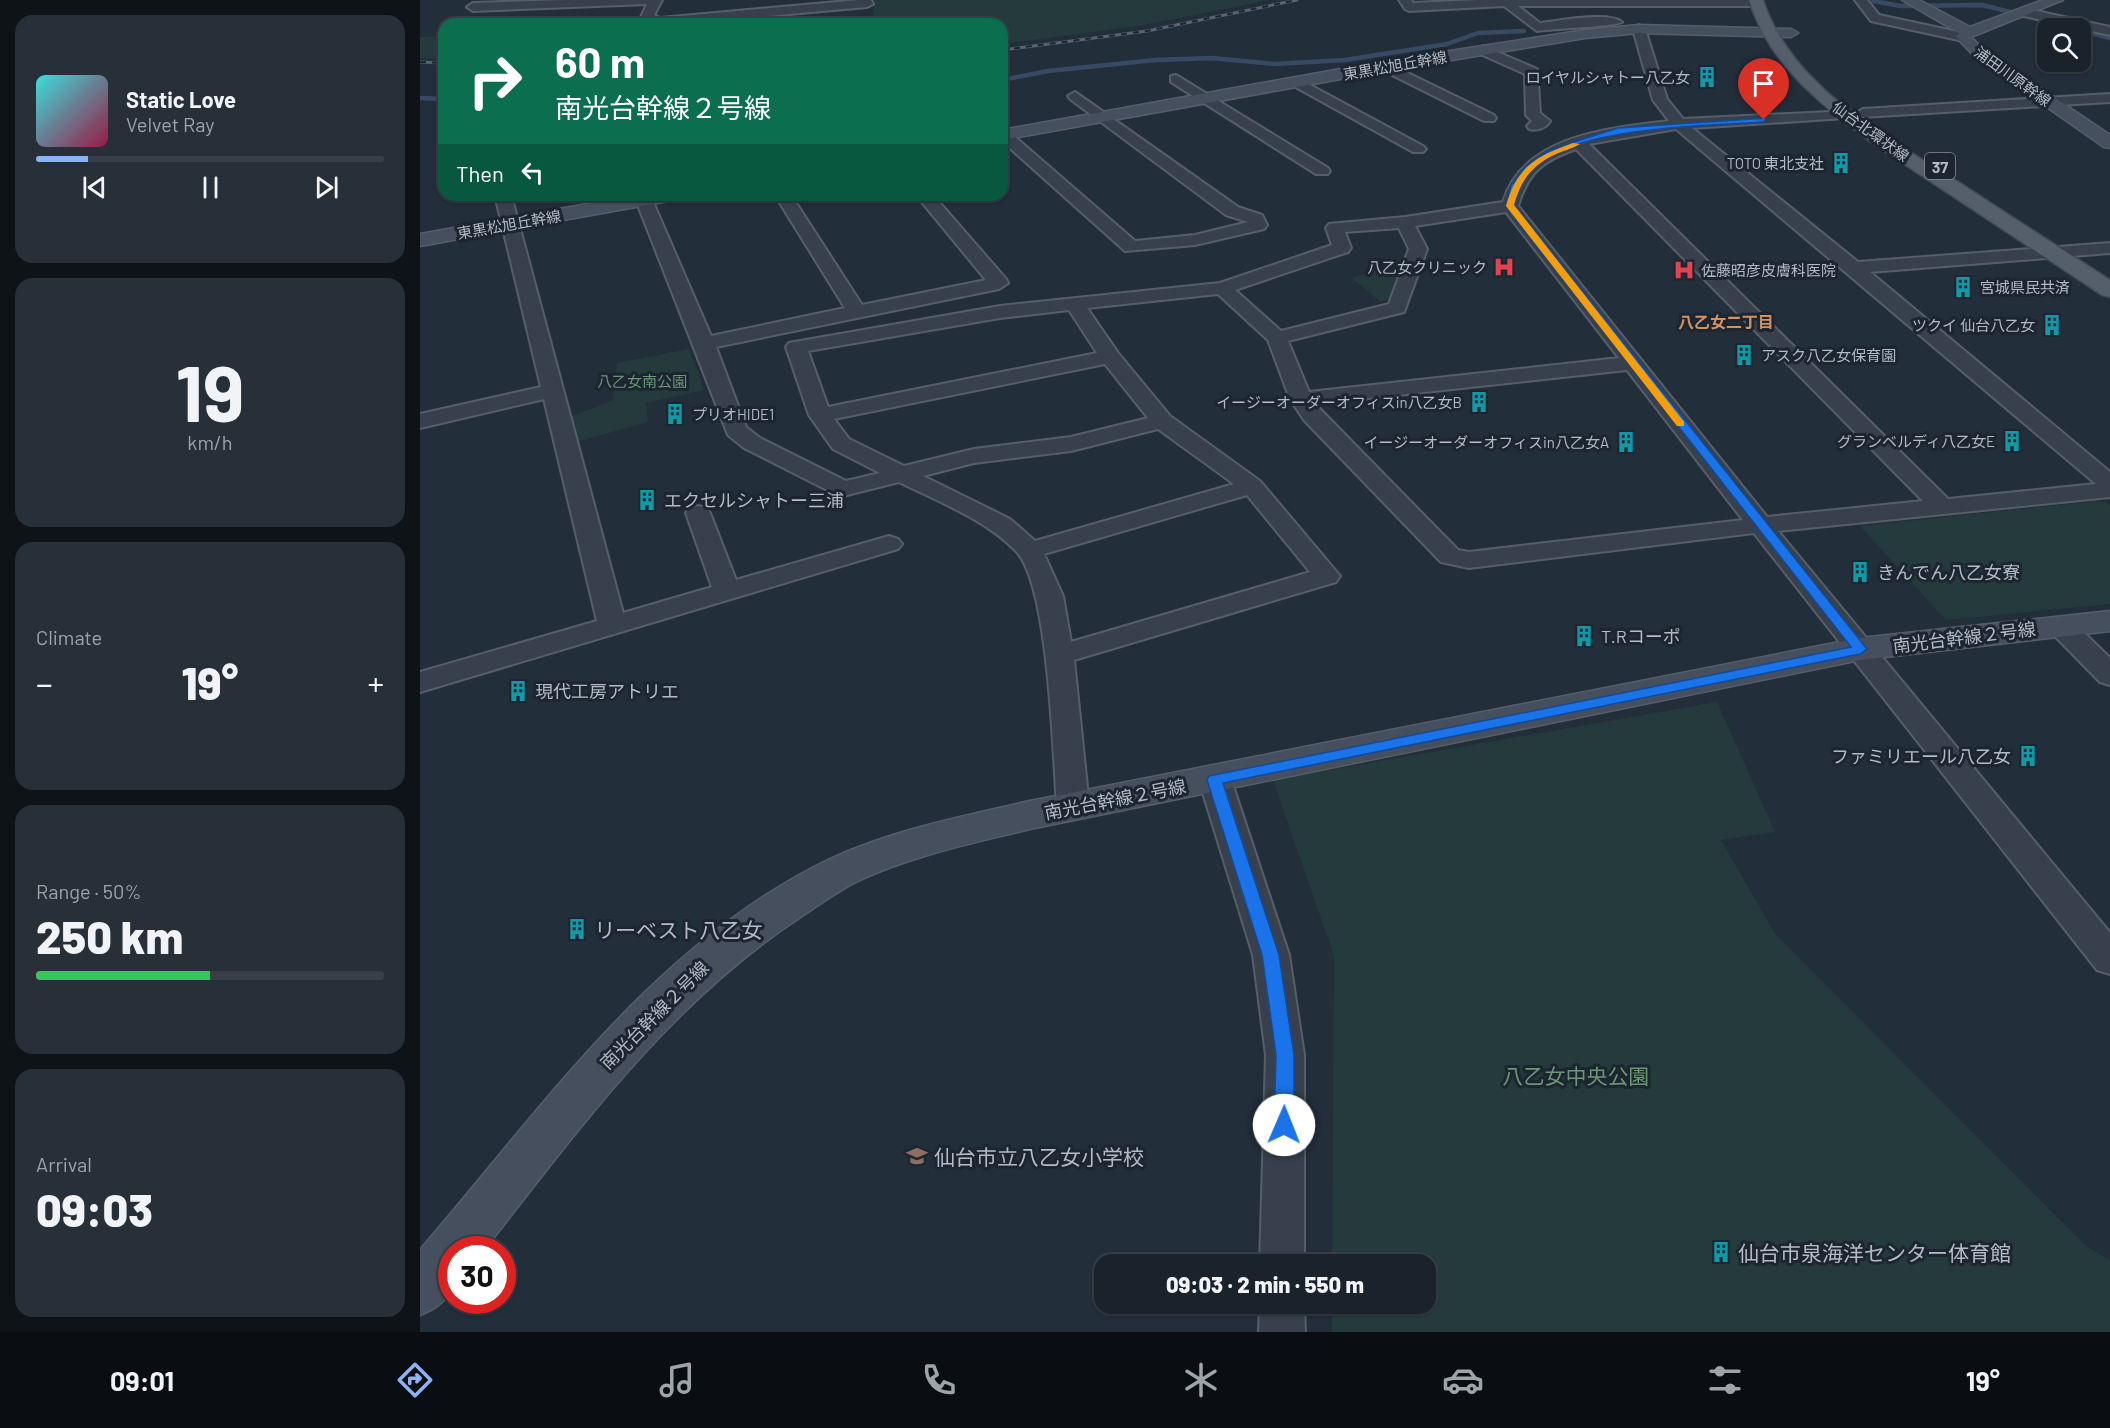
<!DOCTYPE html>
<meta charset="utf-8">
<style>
body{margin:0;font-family:Barlow,"Noto Sans JP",sans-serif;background:#272f38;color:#f1f3f6;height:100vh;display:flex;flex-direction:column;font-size:22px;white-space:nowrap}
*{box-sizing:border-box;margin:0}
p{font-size:20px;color:#9fa4a9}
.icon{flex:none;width:33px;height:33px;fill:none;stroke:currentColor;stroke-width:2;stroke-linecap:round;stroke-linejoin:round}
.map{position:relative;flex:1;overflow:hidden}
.panel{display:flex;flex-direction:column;gap:15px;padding:15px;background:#0e1318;width:420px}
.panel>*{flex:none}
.top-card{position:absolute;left:18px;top:18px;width:570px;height:183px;border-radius:18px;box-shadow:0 2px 4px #0004,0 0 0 2px #383f48;background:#0b6e4f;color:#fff;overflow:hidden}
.controls{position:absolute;left:1617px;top:18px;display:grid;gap:12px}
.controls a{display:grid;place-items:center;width:54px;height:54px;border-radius:12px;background:#1a222c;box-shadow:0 2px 4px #0004,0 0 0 2px #383f48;font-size:30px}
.speed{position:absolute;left:18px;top:1236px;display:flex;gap:12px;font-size:30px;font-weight:700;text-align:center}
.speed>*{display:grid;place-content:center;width:78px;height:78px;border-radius:50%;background:#1a222c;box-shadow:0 2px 4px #0004,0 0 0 2px #383f48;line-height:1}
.speed .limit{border:9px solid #d22;background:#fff;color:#111}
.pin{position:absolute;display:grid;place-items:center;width:51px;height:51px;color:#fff;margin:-62px -26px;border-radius:50% 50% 50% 0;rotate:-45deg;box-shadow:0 0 6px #0007}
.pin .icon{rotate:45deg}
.me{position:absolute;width:66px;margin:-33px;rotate:1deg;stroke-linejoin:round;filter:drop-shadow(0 0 4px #0008)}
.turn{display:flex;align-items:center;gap:21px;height:126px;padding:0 18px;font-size:27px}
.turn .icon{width:78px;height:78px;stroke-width:2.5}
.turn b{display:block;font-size:42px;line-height:51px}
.then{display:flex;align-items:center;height:57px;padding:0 18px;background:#0003;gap:12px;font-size:22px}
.big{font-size:45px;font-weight:800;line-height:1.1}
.panel .tile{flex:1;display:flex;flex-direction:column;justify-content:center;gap:9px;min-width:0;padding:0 21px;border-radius:18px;background:#272f38}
.panel .dial{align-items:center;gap:0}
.dial b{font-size:78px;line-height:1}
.song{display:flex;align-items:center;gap:18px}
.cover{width:72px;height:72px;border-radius:9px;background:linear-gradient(135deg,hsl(180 70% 55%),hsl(340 70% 35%))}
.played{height:6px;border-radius:3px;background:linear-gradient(90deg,#8ab4f5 15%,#383f48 15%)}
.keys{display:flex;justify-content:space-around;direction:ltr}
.heat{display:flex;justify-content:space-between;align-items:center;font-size:33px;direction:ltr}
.charge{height:9px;border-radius:4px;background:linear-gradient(90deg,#34c759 50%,#383f48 0)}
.trip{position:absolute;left:674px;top:1254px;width:342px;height:60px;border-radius:18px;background:#1a222c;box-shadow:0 2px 4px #0004,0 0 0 2px #383f48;font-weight:800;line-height:60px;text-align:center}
.menu{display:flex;height:96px;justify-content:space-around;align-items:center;background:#0a0e12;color:#9fa4a9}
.menu .icon{width:42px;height:42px}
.menu .current{color:#8ab4f5}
.menu b{font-size:27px;color:#f1f3f6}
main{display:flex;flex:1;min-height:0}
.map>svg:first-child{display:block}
.green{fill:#253a3c}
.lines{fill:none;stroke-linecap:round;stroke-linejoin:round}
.stream{stroke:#384962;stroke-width:4.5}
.street-casing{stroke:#555e69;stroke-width:4}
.secondary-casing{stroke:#555e69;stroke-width:3}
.primary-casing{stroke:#404954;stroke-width:3}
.street{fill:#37404c;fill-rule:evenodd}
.secondary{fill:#454f5e;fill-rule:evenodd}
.primary{fill:#555f6c;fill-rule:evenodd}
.rail-casing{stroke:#596473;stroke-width:3}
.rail{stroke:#1c2530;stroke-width:2;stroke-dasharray:6;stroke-linecap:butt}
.route{fill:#1a73e8;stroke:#114b97;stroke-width:1.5}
.slow{fill:#f59e0b}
.labels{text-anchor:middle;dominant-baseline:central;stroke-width:6;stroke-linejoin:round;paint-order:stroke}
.far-street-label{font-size:15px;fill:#b3bbc7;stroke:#1c2530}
.far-poi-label{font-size:15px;fill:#b3bbc7;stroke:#1c2530;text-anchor:end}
.far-park-label{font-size:15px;fill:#6a9774;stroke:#1c2530}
.shield{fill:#1c2530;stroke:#868e9a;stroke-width:1.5}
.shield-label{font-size:16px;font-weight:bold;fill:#b3bbc7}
.far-neighbourhood-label{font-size:16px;font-weight:bold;fill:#d19363;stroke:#1c2530}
.poi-label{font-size:18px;fill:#b3bbc7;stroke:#1c2530;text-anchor:start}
.street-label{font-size:18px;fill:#b3bbc7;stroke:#1c2530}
.near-poi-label{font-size:21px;fill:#b3bbc7;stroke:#1c2530;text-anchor:start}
.near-park-label{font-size:21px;fill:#6a9774;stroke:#1c2530}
</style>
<main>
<section class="panel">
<div class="tile">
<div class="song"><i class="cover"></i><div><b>Static Love</b><p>Velvet Ray</p></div></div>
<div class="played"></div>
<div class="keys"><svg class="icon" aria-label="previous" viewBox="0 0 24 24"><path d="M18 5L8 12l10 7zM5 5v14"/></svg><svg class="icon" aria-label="pause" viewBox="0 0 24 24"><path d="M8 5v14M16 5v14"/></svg><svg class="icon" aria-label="next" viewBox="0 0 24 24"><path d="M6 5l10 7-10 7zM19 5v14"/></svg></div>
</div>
<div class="tile dial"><b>19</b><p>km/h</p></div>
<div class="tile"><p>Climate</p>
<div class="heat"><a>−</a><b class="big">19°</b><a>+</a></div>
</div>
<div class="tile"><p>Range · 50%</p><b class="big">250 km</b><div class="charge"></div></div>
<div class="tile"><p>Arrival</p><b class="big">09:03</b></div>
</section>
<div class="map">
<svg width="1690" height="1332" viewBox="0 0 1690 1332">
<rect width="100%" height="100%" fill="#232e3b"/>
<g class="green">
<path d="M 455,0 L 850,0 L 718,26 L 582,44 L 582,24 L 449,24 L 452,23 Z"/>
<path d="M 24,36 L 24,60 L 0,58 L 0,37 Z"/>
<path d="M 962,268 L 978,271 L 969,299 L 961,302 L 932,278 Z"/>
<path d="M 269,349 L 284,390 L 226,403 L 228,422 L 156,442 L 145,419 L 193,400 L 197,363 Z"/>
<path d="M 1680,501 L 1690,505 L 1690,604 L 1526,620 L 1440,526 Z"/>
<path d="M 1297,702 L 1355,832 L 1301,840 L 1355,934 L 1666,1246 L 1690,1260 L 1690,1332 L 912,1332 L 912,1304 L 1005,1304 L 1005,1264 L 912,1264 L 914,956 L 853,780 Z"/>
</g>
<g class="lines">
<g class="stream">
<path d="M 1453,1 L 1481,6 L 1562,5 L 1655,28"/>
<path d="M 1660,30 L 1690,38"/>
<path d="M 582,80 L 628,71 L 736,60 L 792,58 L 854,64 L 925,60 L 1027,44 L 1058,33 L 1104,31"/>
<path d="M 0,98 L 24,99"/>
</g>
<defs>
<g id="street">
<path d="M 145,0 L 242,0 L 234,15 L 240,18 L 439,0 L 451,0 L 453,4 L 447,7 L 258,24 C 244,24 231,26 221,17 L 227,4 L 53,11 L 47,7 L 53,3 Z"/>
<path d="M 979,0 L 991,0 L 993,3 L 1058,0 L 1338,0 L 1342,3 L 1336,6 L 1098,6 L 1120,23 C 1138,21 1189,11 1202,22 C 1198,26 1129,29 1117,31 L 1084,6 L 989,11 L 985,9 Z"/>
<path d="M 1435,0 L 1447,0 L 1459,15 L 1543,33 L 1549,37 L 1543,41 L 1451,21 Z"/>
<path d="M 1603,8 L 1690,27 L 1690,35 L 1599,15 L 1597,12 Z"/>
<path d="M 1219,25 L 1225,29 L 1247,99 L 1263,119 L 1430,111 L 1432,114 L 1430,117 L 1425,118 L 1272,128 L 1438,262 L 1690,243 L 1690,253 L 1450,272 L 1690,472 L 1690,497 L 1358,531 L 1690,933 L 1690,974 L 1677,970 L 1334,533 L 1049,568 L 1021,562 L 884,420 L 870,399 L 848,340 L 798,294 L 667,308 L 698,353 L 750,416 L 840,481 L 920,576 L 916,582 L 654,660 L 669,806 L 664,815 L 653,818 L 642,815 L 637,806 C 633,754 629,585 596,551 C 565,519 519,502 479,482 L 423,496 L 415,494 L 324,448 L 308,435 L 214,195 L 230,195 L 291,336 L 425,308 L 355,195 L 371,195 L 442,305 L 566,280 L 496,195 L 513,195 L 586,279 L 588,283 L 579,289 L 296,347 L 326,427 L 340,438 L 426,481 L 460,473 L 413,449 L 389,415 L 366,347 L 369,343 L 580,306 L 800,283 L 912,245 L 906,228 L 909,224 L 985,217 L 1083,202 C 1103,135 1190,128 1249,121 L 1233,100 L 1213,29 ZM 1256,129 L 1676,484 L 1528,499 L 1169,144 ZM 1156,149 L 1503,501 L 1347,517 L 1098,206 C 1108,172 1124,160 1156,149 ZM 1086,212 L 1199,358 L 889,392 L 868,341 L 984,312 L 1007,249 L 995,226 ZM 979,228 L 989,249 L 969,304 L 861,331 L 815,290 L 928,252 L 931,248 L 925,232 ZM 649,310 L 677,353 L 408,407 L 388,351 L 580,318 ZM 685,364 L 728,418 L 651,437 L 554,449 L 484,466 L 429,439 L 414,419 ZM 1207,370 L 1323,520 L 1049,552 L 1038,550 L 895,404 ZM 738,429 L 814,484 L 615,541 L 590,519 L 503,476 L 554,463 L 651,451 ZM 827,495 L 890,572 L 651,642 L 643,596 L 624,554 Z"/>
<path d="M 1063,46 L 1117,69 L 1120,113 L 1130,121 C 1126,128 1117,131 1109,129 L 1107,126 L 1112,121 L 1106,115 L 1105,74 L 1058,53 L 1057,50 Z"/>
<path d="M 965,62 L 1074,115 L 1076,118 L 1074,121 L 1064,121 L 960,69 L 960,63 Z"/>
<path d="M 756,75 L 908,168 L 910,171 L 908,174 L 896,174 L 751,82 L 751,76 Z"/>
<path d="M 877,78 L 1003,146 L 1006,149 L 1003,152 L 993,152 L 872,85 L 872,79 Z"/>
<path d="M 655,92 L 818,207 L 842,215 L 847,225 L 844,229 L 775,245 L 705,251 L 582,141 L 582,129 L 587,130 L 715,241 L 775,235 L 828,222 L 806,215 L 650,99 L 648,96 Z"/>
<path d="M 1690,94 L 1690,102 L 1443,117 L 1436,113 L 1443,109 Z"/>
<path d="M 75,195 L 91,195 L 203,613 L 292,587 L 266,513 L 269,508 L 278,506 L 287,508 L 290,513 L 316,580 L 469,536 L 478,539 L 482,544 L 478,549 L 0,692 L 0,672 L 177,621 L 124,399 L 0,428 L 0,414 L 121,387 Z"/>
<path d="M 1641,617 L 1651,620 L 1690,658 L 1690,685 L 1680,682 L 1631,632 L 1627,626 L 1631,620 Z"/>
<path d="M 795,768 L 806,772 L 811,780 L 869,955 L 884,1055 L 884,1264 L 840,1264 L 846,1055 L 833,955 L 779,780 L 784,772 Z"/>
<path d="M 840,1304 L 884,1304 L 885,1332 L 839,1332 Z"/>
</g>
<g id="secondary">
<path d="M 1482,0 L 1499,0 L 1550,27 L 1623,0 L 1643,0 L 1551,37 L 1564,50 L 1690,135 L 1690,148 L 1684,147 L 1554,56 L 1536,37 L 1539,33 Z"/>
<path d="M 1219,25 L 1371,29 L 1378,33 L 1371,37 L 1219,33 L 1165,38 L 965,71 L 582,140 L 582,130 L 965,61 L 1165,30 Z"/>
<path d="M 217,195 L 259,195 L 249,201 L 0,246 L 0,234 Z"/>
<path d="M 1690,611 L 1690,631 L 1440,660 L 610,829 C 553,843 494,855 440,880 C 419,890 399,905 379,918 C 249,1004 159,1129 64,1250 L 32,1250 C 32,1285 37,1300 0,1315 L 0,1250 C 123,1107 235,943 410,859 C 473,830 543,816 610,801 L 1440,638 Z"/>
</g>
<path id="primary" d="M 1329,0 L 1343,0 C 1372,88 1466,136 1540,183 C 1590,216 1640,248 1690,280 L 1690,297 L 1682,295 L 1451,142 C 1399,103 1349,64 1329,0 Z"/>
</defs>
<use href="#street" class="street-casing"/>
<use href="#secondary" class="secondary-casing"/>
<use href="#primary" class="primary-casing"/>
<use href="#street" class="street"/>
<use href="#secondary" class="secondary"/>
<use href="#primary" class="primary"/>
<defs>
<g id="rail">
<path d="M 582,50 L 727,31 L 877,0"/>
<path d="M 0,62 L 24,63"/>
</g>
</defs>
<use href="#rail" class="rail-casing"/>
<use href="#rail" class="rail"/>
</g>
<path class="route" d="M 1347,118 L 1344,122 C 1287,126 1147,126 1109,172 C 1101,182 1098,193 1094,205 L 1447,649 L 1440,654 L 803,783 L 859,955 L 874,1055 L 874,1125 L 871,1131 L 864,1134 L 857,1131 L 854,1125 L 856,1055 L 842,955 L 787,780 L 789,776 L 1431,647 L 1086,206 L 1091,186 L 1105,167 L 1127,152 L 1157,141 L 1198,128 Z"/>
<path class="slow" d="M 1153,143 L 1160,144 C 1152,149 1142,151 1134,155 C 1111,166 1100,182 1094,205 L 1264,422 L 1264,426 L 1257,426 L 1086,206 C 1097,166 1117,156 1153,143 Z"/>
<defs>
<symbol id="building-bare" viewBox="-9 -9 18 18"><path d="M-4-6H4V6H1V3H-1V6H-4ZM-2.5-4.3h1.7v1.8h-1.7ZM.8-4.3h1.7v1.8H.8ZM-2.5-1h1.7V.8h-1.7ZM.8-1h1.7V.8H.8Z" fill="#0f9aa8" stroke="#1c2530" stroke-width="2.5" paint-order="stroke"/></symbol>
<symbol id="hospital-bare" viewBox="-9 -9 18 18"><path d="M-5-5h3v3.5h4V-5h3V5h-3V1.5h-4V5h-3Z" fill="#e0444e" stroke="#1c2530" stroke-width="2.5" paint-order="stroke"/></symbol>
<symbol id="school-bare" viewBox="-9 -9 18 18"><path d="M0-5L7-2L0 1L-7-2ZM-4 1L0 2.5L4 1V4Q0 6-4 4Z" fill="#8d6e63" stroke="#1c2530" stroke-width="2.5" paint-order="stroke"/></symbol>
</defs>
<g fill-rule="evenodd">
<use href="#building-bare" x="1272" y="62" width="30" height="30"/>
<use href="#building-bare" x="1406" y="148" width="30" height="30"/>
<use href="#hospital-bare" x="1069" y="252" width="30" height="30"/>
<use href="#hospital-bare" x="1249" y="255" width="30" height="30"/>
<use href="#building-bare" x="1528" y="272" width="30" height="30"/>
<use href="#building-bare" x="1617" y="310" width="30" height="30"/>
<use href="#building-bare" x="1309" y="340" width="30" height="30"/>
<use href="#building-bare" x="1044" y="387" width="30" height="30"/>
<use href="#building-bare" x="240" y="399" width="30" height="30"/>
<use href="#building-bare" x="1577" y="426" width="30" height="30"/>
<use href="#building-bare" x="1191" y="427" width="30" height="30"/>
<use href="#building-bare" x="212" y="485" width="30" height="30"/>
<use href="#building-bare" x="1425" y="557" width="30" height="30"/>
<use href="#building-bare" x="1149" y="621" width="30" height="30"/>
<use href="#building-bare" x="83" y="676" width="30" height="30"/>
<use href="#building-bare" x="1593" y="741" width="30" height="30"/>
<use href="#building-bare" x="142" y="914" width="30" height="30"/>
<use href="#school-bare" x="482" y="1141" width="30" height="30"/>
<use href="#building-bare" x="1286" y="1237" width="30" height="30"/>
</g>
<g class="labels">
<g class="far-street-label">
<text transform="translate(975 65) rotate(-10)">東黒松旭丘幹線</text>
<text transform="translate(1593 76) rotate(36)">浦田川原幹線</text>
<text transform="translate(1451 131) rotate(36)">仙台北環状線</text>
<text transform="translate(89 224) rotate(-10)">東黒松旭丘幹線</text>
</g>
<g class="far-poi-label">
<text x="1270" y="77">ロイヤルシャトー八乙女</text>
<text x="1404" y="163">TOTO 東北支社</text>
<text x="1067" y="267">八乙女クリニック</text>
<text x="1281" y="270" text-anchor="start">佐藤昭彦皮膚科医院</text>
<text x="1560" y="287" text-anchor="start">宮城県民共済</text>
<text x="1615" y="325">ツクイ 仙台八乙女</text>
<text x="1341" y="355" text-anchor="start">アスク八乙女保育園</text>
<text x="1042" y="402">イージーオーダーオフィスin八乙女B</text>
<text x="272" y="414" text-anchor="start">プリオHIDE1</text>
<text x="1575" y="441">グランベルディ八乙女E</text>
<text x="1189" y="442">イージーオーダーオフィスin八乙女A</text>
</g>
<g class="far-park-label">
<text x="222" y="381">八乙女南公園</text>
</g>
<rect class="shield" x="1505" y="153" width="30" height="26" rx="4.5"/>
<g class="shield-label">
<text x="1520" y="166">37</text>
</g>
<g class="far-neighbourhood-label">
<text x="1306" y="321">八乙女二丁目</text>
</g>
<g class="poi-label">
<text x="244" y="500">エクセルシャトー三浦</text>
<text x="1457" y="572">きんでん八乙女寮</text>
<text x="1181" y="636">T.Rコーポ</text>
<text x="115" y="691">現代工房アトリエ</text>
<text x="1591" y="756" text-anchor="end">ファミリエール八乙女</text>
</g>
<g class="street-label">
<text transform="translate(1544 637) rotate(-7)">南光台幹線２号線</text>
<text transform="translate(695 799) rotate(-11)">南光台幹線２号線</text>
<text transform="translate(234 1015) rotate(-45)">南光台幹線２号線</text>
</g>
<g class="near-poi-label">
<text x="174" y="929">リーベスト八乙女</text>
<text x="514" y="1156">仙台市立八乙女小学校</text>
<text x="1318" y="1252">仙台市泉海洋センター体育館</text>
</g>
<g class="near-park-label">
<text x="1156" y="1075">八乙女中央公園</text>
</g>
</g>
</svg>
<div class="controls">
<a><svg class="icon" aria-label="search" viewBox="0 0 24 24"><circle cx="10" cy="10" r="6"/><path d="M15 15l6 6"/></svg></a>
</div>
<div class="speed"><div class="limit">30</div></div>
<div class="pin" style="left:1344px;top:120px;background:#d93025"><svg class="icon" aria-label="arrive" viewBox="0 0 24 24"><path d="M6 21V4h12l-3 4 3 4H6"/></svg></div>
<svg class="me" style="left:864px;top:1125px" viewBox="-20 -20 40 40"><circle r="19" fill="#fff"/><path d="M0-13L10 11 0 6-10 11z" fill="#1a73e8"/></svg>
<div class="trip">09:03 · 2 min · 550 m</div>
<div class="top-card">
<div class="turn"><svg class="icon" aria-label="right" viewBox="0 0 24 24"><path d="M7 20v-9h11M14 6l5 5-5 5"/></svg><div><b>60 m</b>南光台幹線２号線</div></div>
<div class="then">Then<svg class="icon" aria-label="left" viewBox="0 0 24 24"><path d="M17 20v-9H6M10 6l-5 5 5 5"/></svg></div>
</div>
</div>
</main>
<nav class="menu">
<b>09:01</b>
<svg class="icon current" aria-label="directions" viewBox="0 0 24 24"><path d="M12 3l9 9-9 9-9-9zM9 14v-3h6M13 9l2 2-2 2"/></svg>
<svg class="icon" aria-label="music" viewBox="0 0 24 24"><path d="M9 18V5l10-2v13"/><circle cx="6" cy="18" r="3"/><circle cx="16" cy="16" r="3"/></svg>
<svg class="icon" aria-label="phone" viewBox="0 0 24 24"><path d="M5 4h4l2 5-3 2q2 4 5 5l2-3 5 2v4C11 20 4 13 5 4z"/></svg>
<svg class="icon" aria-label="climate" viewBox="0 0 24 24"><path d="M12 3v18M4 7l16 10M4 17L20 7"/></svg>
<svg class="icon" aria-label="car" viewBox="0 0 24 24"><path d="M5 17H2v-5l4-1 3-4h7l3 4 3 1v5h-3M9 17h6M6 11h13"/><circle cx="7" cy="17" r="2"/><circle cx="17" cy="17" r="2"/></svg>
<svg class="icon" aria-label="filters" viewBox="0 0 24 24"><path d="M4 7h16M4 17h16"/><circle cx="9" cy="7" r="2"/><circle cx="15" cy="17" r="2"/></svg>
<b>19°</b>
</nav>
